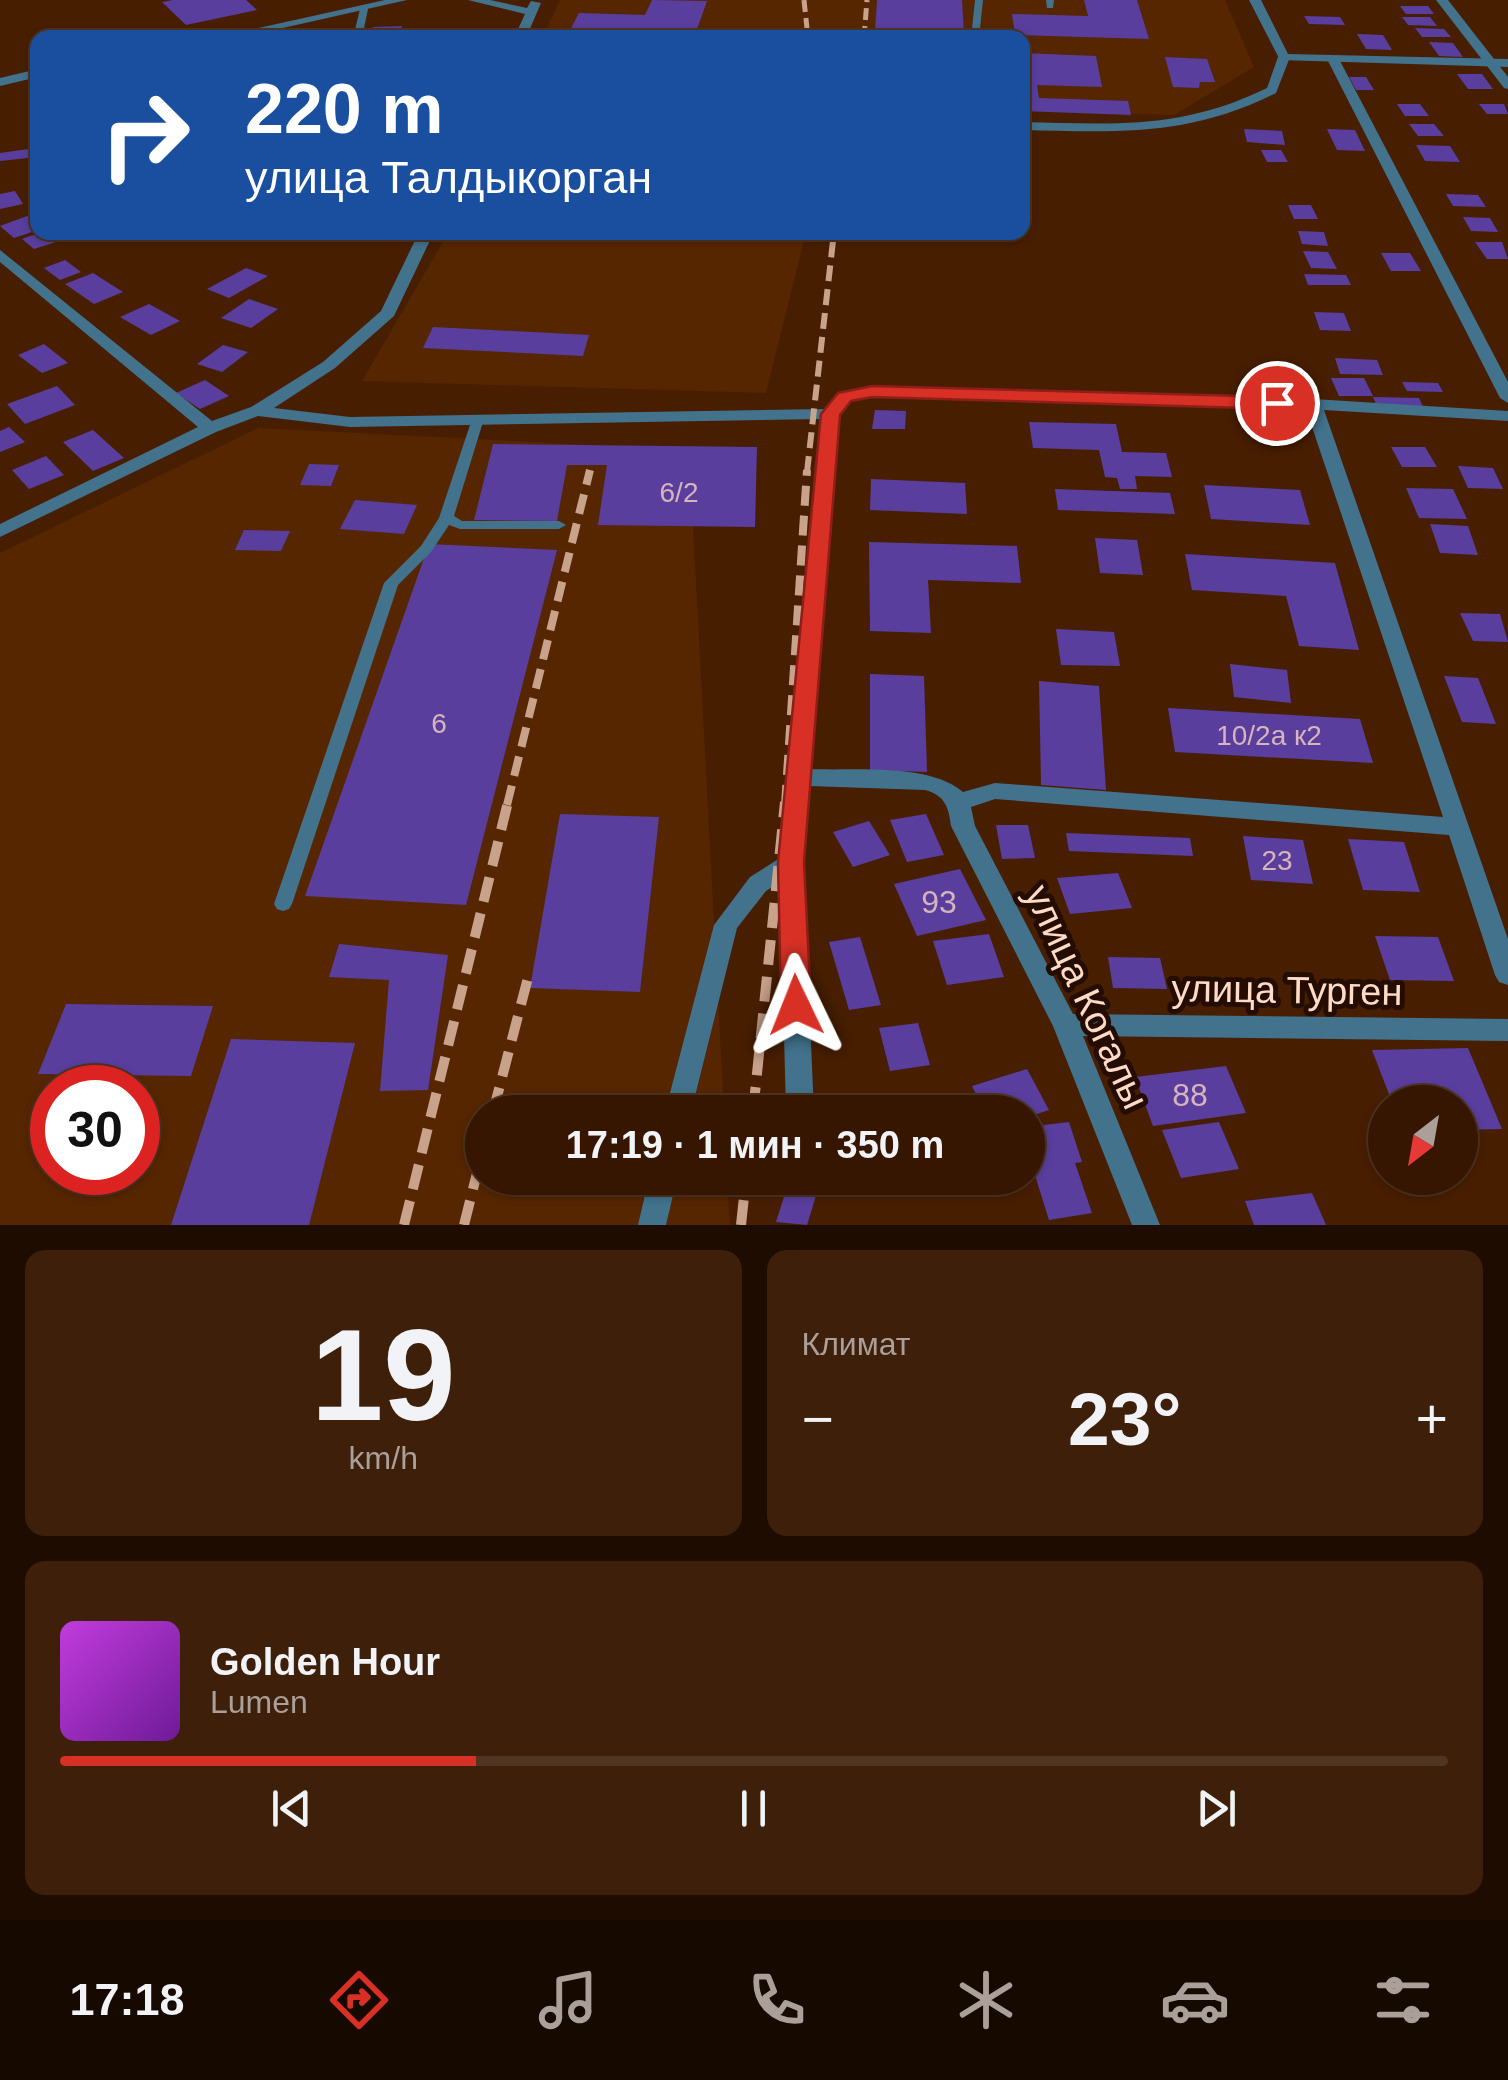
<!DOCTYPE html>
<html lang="ru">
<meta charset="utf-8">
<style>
body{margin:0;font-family:Arial,sans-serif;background:#3d1f0a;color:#f1f3f6;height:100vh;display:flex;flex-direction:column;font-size:38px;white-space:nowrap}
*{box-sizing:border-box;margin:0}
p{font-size:32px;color:#aa9f99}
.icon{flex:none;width:55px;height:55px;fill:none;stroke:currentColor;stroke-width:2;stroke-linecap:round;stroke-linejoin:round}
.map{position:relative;height:1225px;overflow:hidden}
.details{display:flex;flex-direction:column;gap:25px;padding:25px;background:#1e0c00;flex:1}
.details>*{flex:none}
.hud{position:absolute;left:30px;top:30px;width:1000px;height:210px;border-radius:20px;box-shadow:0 2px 8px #0004,0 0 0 2px #503522;background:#1a4fa0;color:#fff;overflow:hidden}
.needle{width:65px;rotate:211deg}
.controls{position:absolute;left:1368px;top:1085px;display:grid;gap:20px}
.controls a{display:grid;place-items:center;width:110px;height:110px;border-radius:50%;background:#361600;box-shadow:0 2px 8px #0004,0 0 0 2px #503522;font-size:50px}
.speed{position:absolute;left:30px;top:1065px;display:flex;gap:20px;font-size:50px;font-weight:700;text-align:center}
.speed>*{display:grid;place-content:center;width:130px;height:130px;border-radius:50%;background:#361600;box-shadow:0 2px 8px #0004,0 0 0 2px #503522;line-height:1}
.speed .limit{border:15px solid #d22;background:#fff;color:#111}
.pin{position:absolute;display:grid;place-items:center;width:85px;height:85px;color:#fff;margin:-42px;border:5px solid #fff;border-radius:50%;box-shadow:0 2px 10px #0007}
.me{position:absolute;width:110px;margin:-55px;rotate:358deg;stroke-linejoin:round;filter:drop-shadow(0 0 8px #0008)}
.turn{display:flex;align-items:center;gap:35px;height:210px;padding:0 50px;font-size:45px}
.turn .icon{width:130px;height:130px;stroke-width:2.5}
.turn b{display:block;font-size:70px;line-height:85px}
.big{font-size:75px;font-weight:700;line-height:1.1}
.details .tile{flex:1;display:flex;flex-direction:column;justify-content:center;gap:15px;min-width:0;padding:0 35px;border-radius:20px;background:#3d1f0a}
.details .dial{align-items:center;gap:0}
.dial b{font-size:130px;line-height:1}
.song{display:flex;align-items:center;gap:30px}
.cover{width:120px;height:120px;border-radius:15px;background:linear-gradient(135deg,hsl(290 70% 55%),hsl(280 70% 35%))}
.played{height:10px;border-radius:5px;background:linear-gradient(90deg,#d93025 30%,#503522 30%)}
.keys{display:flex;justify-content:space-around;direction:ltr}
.heat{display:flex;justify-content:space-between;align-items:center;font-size:55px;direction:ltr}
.details .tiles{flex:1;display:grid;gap:25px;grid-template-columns:1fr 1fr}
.tile:last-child{grid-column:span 2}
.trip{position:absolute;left:465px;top:1095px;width:580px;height:100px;border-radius:50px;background:#361600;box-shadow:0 2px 8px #0004,0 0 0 2px #503522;font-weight:700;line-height:100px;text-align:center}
.tab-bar{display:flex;height:160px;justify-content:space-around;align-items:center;background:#160900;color:#aa9f99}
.tab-bar .icon{width:70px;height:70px}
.tab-bar .on{color:#d93025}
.tab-bar b{font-size:45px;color:#f1f3f6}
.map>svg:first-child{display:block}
.built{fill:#562600;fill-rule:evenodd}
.building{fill:#593e9d}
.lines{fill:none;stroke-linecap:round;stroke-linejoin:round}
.service{fill:#42728c;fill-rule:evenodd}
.minor{fill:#42728c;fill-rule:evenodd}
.tertiary{fill:#42728c;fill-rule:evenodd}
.rail-far3{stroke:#c8a28b;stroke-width:5;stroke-dasharray:12 6;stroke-linecap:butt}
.rail-far2{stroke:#c8a28b;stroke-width:6;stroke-dasharray:16 8;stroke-linecap:butt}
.rail-far1{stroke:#c8a28b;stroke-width:8;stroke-dasharray:20 10;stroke-linecap:butt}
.rail{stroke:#c8a28b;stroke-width:10;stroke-dasharray:25 12;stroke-linecap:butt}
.route{fill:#d93025;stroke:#8d1f18;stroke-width:2.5}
.labels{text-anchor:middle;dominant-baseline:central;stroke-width:10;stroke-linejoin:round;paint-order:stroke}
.number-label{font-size:28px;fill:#d6b4bc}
.near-number-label{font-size:32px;fill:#d6b4bc}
.near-street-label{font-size:38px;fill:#ffdbc7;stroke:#240d00}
</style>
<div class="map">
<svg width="1508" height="1225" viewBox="0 0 1508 1225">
<rect width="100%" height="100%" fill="#481e00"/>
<g class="built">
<path d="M 560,0 L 1225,0 L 1254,67 L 1174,115 L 1023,110 L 1022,38 L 542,38 Z"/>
<path d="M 448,233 L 806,233 L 766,393 L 362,381 Z"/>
<path d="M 258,428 L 689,450 L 724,1112 L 482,1112 L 482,1178 L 727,1178 L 730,1225 L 0,1225 L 0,553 ZM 52,1088 L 138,1088 L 138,1172 L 52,1172 Z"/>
</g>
<g class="building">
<path d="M 173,0 L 246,0 L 257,10 L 186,25 L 162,2 Z"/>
<path d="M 652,0 L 707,1 L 694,38 L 567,36 L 579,13 L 645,15 Z"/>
<path d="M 877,0 L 962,0 L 964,34 L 875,31 Z"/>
<path d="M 1084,0 L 1137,0 L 1149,39 L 1015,35 L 1012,14 L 1088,16 Z"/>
<path d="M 1400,6 L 1428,6 L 1434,14 L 1406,14 Z"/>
<path d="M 1304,16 L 1340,17 L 1345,25 L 1309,24 Z"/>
<path d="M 1402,17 L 1430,17 L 1437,26 L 1408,25 Z"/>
<path d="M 402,26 L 399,38 L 369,38 L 373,27 Z"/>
<path d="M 1415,28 L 1444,29 L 1451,37 L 1422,37 Z"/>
<path d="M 1357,34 L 1383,35 L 1392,50 L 1366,49 Z"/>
<path d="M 1429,42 L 1453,43 L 1463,57 L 1439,56 Z"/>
<path d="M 1022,53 L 1096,56 L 1102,87 L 1037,85 L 1039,98 L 1128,101 L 1131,115 L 1022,111 Z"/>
<path d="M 1165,57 L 1207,59 L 1215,82 L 1200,82 L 1199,88 L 1173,87 Z"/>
<path d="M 1457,74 L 1482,74 L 1493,89 L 1468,89 Z"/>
<path d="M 1349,77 L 1366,77 L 1374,90 L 1356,90 Z"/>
<path d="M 1397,104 L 1420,104 L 1429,116 L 1405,116 Z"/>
<path d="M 1479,104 L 1504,104 L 1508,114 L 1487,114 Z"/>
<path d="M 1409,124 L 1434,124 L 1444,136 L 1418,136 Z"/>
<path d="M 1244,129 L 1282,131 L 1285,145 L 1247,142 Z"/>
<path d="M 1327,129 L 1355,130 L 1365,151 L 1337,150 Z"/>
<path d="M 1416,145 L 1450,146 L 1460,162 L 1425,161 Z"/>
<path d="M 29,149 L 28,158 L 0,161 L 0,153 Z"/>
<path d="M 1261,150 L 1281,150 L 1288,162 L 1267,162 Z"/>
<path d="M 15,191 L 23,204 L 0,209 L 0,194 Z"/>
<path d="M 1446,194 L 1478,195 L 1486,207 L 1453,206 Z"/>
<path d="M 1288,205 L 1311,205 L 1318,219 L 1294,219 Z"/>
<path d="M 38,212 L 38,230 L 14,238 L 0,226 Z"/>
<path d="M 1463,217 L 1490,218 L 1498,232 L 1471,231 Z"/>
<path d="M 1298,231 L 1324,232 L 1328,246 L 1302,244 Z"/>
<path d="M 41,232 L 66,232 L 72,237 L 34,249 L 22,239 Z"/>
<path d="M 1475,242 L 1502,242 L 1508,259 L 1487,259 Z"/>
<path d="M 1303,251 L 1328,252 L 1337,269 L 1311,268 Z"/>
<path d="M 1381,253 L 1410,253 L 1421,271 L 1391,271 Z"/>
<path d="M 65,260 L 81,272 L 60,280 L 44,268 Z"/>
<path d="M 246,268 L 268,276 L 229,298 L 207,289 Z"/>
<path d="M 93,273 L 104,280 L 123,292 L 94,304 L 65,284 Z"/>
<path d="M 1304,274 L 1346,275 L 1351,285 L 1308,285 Z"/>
<path d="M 249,299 L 278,309 L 251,328 L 221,318 Z"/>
<path d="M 149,304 L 180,321 L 151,335 L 120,317 Z"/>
<path d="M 1314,312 L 1344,313 L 1351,331 L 1320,330 Z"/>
<path d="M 433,327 L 589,335 L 583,356 L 423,348 Z"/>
<path d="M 44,344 L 68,363 L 42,373 L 18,355 Z"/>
<path d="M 223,345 L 248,352 L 222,372 L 197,364 Z"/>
<path d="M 1335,358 L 1377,360 L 1383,375 L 1340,374 Z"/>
<path d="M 1331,378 L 1364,378 L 1373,396 L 1339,396 Z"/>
<path d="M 205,380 L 229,396 L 200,409 L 176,393 Z"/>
<path d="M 1402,382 L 1438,383 L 1443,392 L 1407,391 Z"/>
<path d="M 57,386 L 75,405 L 25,424 L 7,404 Z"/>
<path d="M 1373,397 L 1419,398 L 1423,407 L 1377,406 Z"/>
<path d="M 875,410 L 906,411 L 905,429 L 872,429 Z"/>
<path d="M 1029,422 L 1116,424 L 1122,452 L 1166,453 L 1172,477 L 1135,476 L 1137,489 L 1120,489 L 1117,478 L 1105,477 L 1099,450 L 1033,448 Z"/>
<path d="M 9,427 L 25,442 L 0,452 L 0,431 Z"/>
<path d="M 93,430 L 124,458 L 93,471 L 63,442 Z"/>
<path d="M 493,444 L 757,447 L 755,527 L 598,525 L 607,465 L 567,465 L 557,521 L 474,520 Z"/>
<path d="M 1391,447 L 1425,447 L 1437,467 L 1402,467 Z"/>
<path d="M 46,456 L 64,475 L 29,489 L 12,470 Z"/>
<path d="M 309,464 L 339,465 L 331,486 L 300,485 Z"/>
<path d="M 1458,466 L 1493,468 L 1503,489 L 1468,488 Z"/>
<path d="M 871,479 L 965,483 L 967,514 L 870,510 Z"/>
<path d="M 1204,485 L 1300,490 L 1310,525 L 1211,519 Z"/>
<path d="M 1406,488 L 1453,489 L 1467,519 L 1419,518 Z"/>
<path d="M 1055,489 L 1170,493 L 1175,514 L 1058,510 Z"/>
<path d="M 355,500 L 417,505 L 404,534 L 340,529 Z"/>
<path d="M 1430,524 L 1468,526 L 1478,555 L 1440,553 Z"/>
<path d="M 244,530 L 290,531 L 281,551 L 235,550 Z"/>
<path d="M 1095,538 L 1137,540 L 1143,575 L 1100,573 Z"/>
<path d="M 869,542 L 1017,546 L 1021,583 L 928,580 L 931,633 L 870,631 Z"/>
<path d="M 429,544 L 557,550 L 466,905 L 305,896 Z"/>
<path d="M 1185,554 L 1335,563 L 1359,650 L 1299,646 L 1286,596 L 1192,590 Z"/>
<path d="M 1460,613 L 1500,614 L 1508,642 L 1473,641 Z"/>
<path d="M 1056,629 L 1114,632 L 1120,666 L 1061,665 Z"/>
<path d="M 1230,664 L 1287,670 L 1291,703 L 1234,697 Z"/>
<path d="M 870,674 L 924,676 L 927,772 L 870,770 Z"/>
<path d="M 1444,676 L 1478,678 L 1496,724 L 1462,722 Z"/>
<path d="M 1039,681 L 1099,686 L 1106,790 L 1041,785 Z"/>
<path d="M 1168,708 L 1360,719 L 1373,763 L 1175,752 Z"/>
<path d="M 560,814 L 659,817 L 640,992 L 530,988 Z"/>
<path d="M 926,814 L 944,855 L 907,862 L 890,820 Z"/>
<path d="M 869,821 L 890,855 L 853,867 L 833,832 Z"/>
<path d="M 996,825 L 1028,825 L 1035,858 L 1002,859 Z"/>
<path d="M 1066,833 L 1190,838 L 1193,856 L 1069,851 Z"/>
<path d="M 1243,836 L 1303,840 L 1313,884 L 1251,880 Z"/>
<path d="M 1348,839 L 1404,842 L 1420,892 L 1363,890 Z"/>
<path d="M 960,869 L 986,920 L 917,936 L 894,884 Z"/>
<path d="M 1118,873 L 1132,908 L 1070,914 L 1057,878 Z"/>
<path d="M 989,934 L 1004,977 L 947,985 L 933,941 Z"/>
<path d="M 1375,936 L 1438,937 L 1454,981 L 1390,980 Z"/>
<path d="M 860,937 L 881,1005 L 849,1010 L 829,942 Z"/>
<path d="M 339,944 L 448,955 L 428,1090 L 380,1091 L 389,980 L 329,977 Z"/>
<path d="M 1108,957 L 1160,958 L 1167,989 L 1113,988 Z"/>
<path d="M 66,1004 L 213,1006 L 191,1076 L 38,1074 Z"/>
<path d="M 918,1023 L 930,1065 L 890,1071 L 879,1028 Z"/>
<path d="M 231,1039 L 355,1043 L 309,1225 L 171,1225 Z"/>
<path d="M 1468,1048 L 1502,1129 L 1460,1130 L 1460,1102 L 1392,1102 L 1372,1050 Z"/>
<path d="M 1226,1066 L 1246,1113 L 1153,1126 L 1135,1077 Z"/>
<path d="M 1027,1069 L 1049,1110 L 1028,1117 L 1028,1112 L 985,1112 L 972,1086 Z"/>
<path d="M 1069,1122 L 1082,1162 L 1075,1163 L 1092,1213 L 1049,1220 L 1033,1169 L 1028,1169 L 1028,1127 Z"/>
<path d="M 1219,1122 L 1239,1169 L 1181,1178 L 1162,1130 Z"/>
<path d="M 789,1181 L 818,1189 L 807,1225 L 776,1222 Z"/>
<path d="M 1312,1193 L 1326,1225 L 1254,1225 L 1245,1201 Z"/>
</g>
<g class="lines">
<g class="service">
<path d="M 975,0 L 983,0 L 979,38 L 971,38 Z"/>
<path d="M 1046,0 L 1054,0 L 1053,8 L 1047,8 Z"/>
<path d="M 364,6 L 368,9 L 362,38 L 353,38 L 360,9 Z"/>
<path d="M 277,24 L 280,25 L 280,29 L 268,38 L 257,38 Z"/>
<path d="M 477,418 L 483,422 L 454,516 L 462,521 L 559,521 L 566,525 L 559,529 L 460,529 L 449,525 L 431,552 L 398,585 L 292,904 L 289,909 L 283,911 L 277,909 L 274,904 L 384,583 L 421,546 L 439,518 L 471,422 Z"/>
</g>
<g class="minor">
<path d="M 385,0 L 407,0 L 239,38 L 214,38 Z"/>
<path d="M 468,0 L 490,0 L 527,8 L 531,1 L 541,3 L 526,38 L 514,38 L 525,14 Z"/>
<path d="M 1436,0 L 1448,0 L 1508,77 L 1508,89 L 1504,88 Z"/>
<path d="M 1284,53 L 1290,57 L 1276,93 C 1187,137 1119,132 1022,130 L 1022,122 C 1115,124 1181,130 1267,88 L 1278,57 Z"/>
<path d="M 1329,56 L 1339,59 L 1508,382 L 1508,403 L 1500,398 L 1327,59 Z"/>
<path d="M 38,69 L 38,77 L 0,86 L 0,78 Z"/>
<path d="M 419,232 L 434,232 L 394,316 L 335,368 L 274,408 L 350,417 L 826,409 L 839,393 L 872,387 L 1313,399 L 1508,411 L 1508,421 L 1324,410 L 1508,939 L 1508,985 L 1499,982 L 1495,975 L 1449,835 L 995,799 L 971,807 L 975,826 L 1073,1014 L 1508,1019 L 1508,1041 L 1083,1036 L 1160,1225 L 1132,1225 L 1053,1026 L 951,826 C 949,808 945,795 925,790 L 809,786 L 803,862 L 814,1112 L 786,1112 L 780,882 L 766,891 L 737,928 L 691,1112 L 665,1112 L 714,925 L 750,877 L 780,858 L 822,419 L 350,427 L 258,416 L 216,432 L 0,537 L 0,524 L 198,427 L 0,262 L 0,250 L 212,421 L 251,407 L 323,362 L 381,311 ZM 872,397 L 1306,409 L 1443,817 L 995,783 L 963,792 C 929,763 855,771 810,769 L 840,415 L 851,401 Z"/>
<path d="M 649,1178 L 677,1178 L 666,1225 L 638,1225 Z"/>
</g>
<path class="tertiary" d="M 1249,0 L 1261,0 L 1288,54 L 1508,59 L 1508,67 L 1280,60 Z"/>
<g class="rail-far3">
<path d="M 804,0 L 808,38"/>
<path d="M 864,38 L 867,0"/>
</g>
<path class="rail-far2" d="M 807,472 L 834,232"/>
<g class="rail-far1">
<path d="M 507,805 L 590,470"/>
<path d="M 785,805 L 807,470"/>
</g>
<g class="rail">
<path d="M 493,1112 L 530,970"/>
<path d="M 753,1112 L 785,802"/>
<path d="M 404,1225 L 508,802"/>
<path d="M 464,1225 L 482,1153"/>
<path d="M 741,1225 L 746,1178"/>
</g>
</g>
<path class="route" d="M 872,386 L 1277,397 L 1286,403 L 1277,409 L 872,397 L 851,401 L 840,415 L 804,862 L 811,1005 L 806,1014 L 796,1017 L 786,1014 L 781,1005 L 778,862 L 821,414 L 838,393 Z"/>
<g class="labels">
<g class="number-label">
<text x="679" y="492">6/2</text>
<text x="439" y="723">6</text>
<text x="1269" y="735">10/2а к2</text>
<text x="1277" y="860">23</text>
</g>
<g class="near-number-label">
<text x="939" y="902">93</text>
<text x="1190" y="1095">88</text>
</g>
<g class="near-street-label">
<text transform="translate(1287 990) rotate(1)">улица Турген</text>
<text transform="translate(1087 997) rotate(65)">улица Когалы</text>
</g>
</g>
</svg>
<div class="controls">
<a><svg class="needle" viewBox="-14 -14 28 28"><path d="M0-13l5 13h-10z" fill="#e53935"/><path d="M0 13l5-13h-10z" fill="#aa9f99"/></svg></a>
</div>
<div class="speed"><div class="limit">30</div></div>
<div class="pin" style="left:1277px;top:403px;background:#d93025"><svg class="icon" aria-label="arrive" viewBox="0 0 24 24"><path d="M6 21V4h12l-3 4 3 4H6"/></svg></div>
<svg class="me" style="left:796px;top:1005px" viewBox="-20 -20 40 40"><path d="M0-17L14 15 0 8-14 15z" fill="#d93025" stroke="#fff" stroke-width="4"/></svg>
<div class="trip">17:19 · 1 мин · 350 m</div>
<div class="hud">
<div class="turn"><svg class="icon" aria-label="right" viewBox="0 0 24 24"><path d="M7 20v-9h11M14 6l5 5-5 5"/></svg><div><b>220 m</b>улица Талдыкорган</div></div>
</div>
</div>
<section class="details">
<div class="tiles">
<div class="tile dial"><b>19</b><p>km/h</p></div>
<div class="tile"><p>Климат</p>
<div class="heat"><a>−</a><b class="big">23°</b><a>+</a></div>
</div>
<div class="tile">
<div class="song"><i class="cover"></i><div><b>Golden Hour</b><p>Lumen</p></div></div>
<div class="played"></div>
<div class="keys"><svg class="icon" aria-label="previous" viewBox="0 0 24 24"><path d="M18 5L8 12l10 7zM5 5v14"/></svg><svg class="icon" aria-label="pause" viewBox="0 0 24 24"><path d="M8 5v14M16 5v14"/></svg><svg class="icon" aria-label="next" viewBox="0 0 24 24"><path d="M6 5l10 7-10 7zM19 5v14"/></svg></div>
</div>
</div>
</section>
<nav class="tab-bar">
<b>17:18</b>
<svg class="icon on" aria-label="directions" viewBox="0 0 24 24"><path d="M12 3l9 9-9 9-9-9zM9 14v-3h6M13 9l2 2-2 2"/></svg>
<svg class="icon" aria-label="music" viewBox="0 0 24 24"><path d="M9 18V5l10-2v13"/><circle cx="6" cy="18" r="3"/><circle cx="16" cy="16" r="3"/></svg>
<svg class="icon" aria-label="phone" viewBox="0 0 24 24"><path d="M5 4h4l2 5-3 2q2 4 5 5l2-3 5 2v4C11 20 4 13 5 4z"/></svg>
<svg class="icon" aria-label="climate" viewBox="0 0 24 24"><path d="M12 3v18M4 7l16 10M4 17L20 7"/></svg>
<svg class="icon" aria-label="car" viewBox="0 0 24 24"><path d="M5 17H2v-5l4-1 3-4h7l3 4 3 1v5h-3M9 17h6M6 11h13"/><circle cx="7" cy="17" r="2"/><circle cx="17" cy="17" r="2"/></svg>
<svg class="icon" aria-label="filters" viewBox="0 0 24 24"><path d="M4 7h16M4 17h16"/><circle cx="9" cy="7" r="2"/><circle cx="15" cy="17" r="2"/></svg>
</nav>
